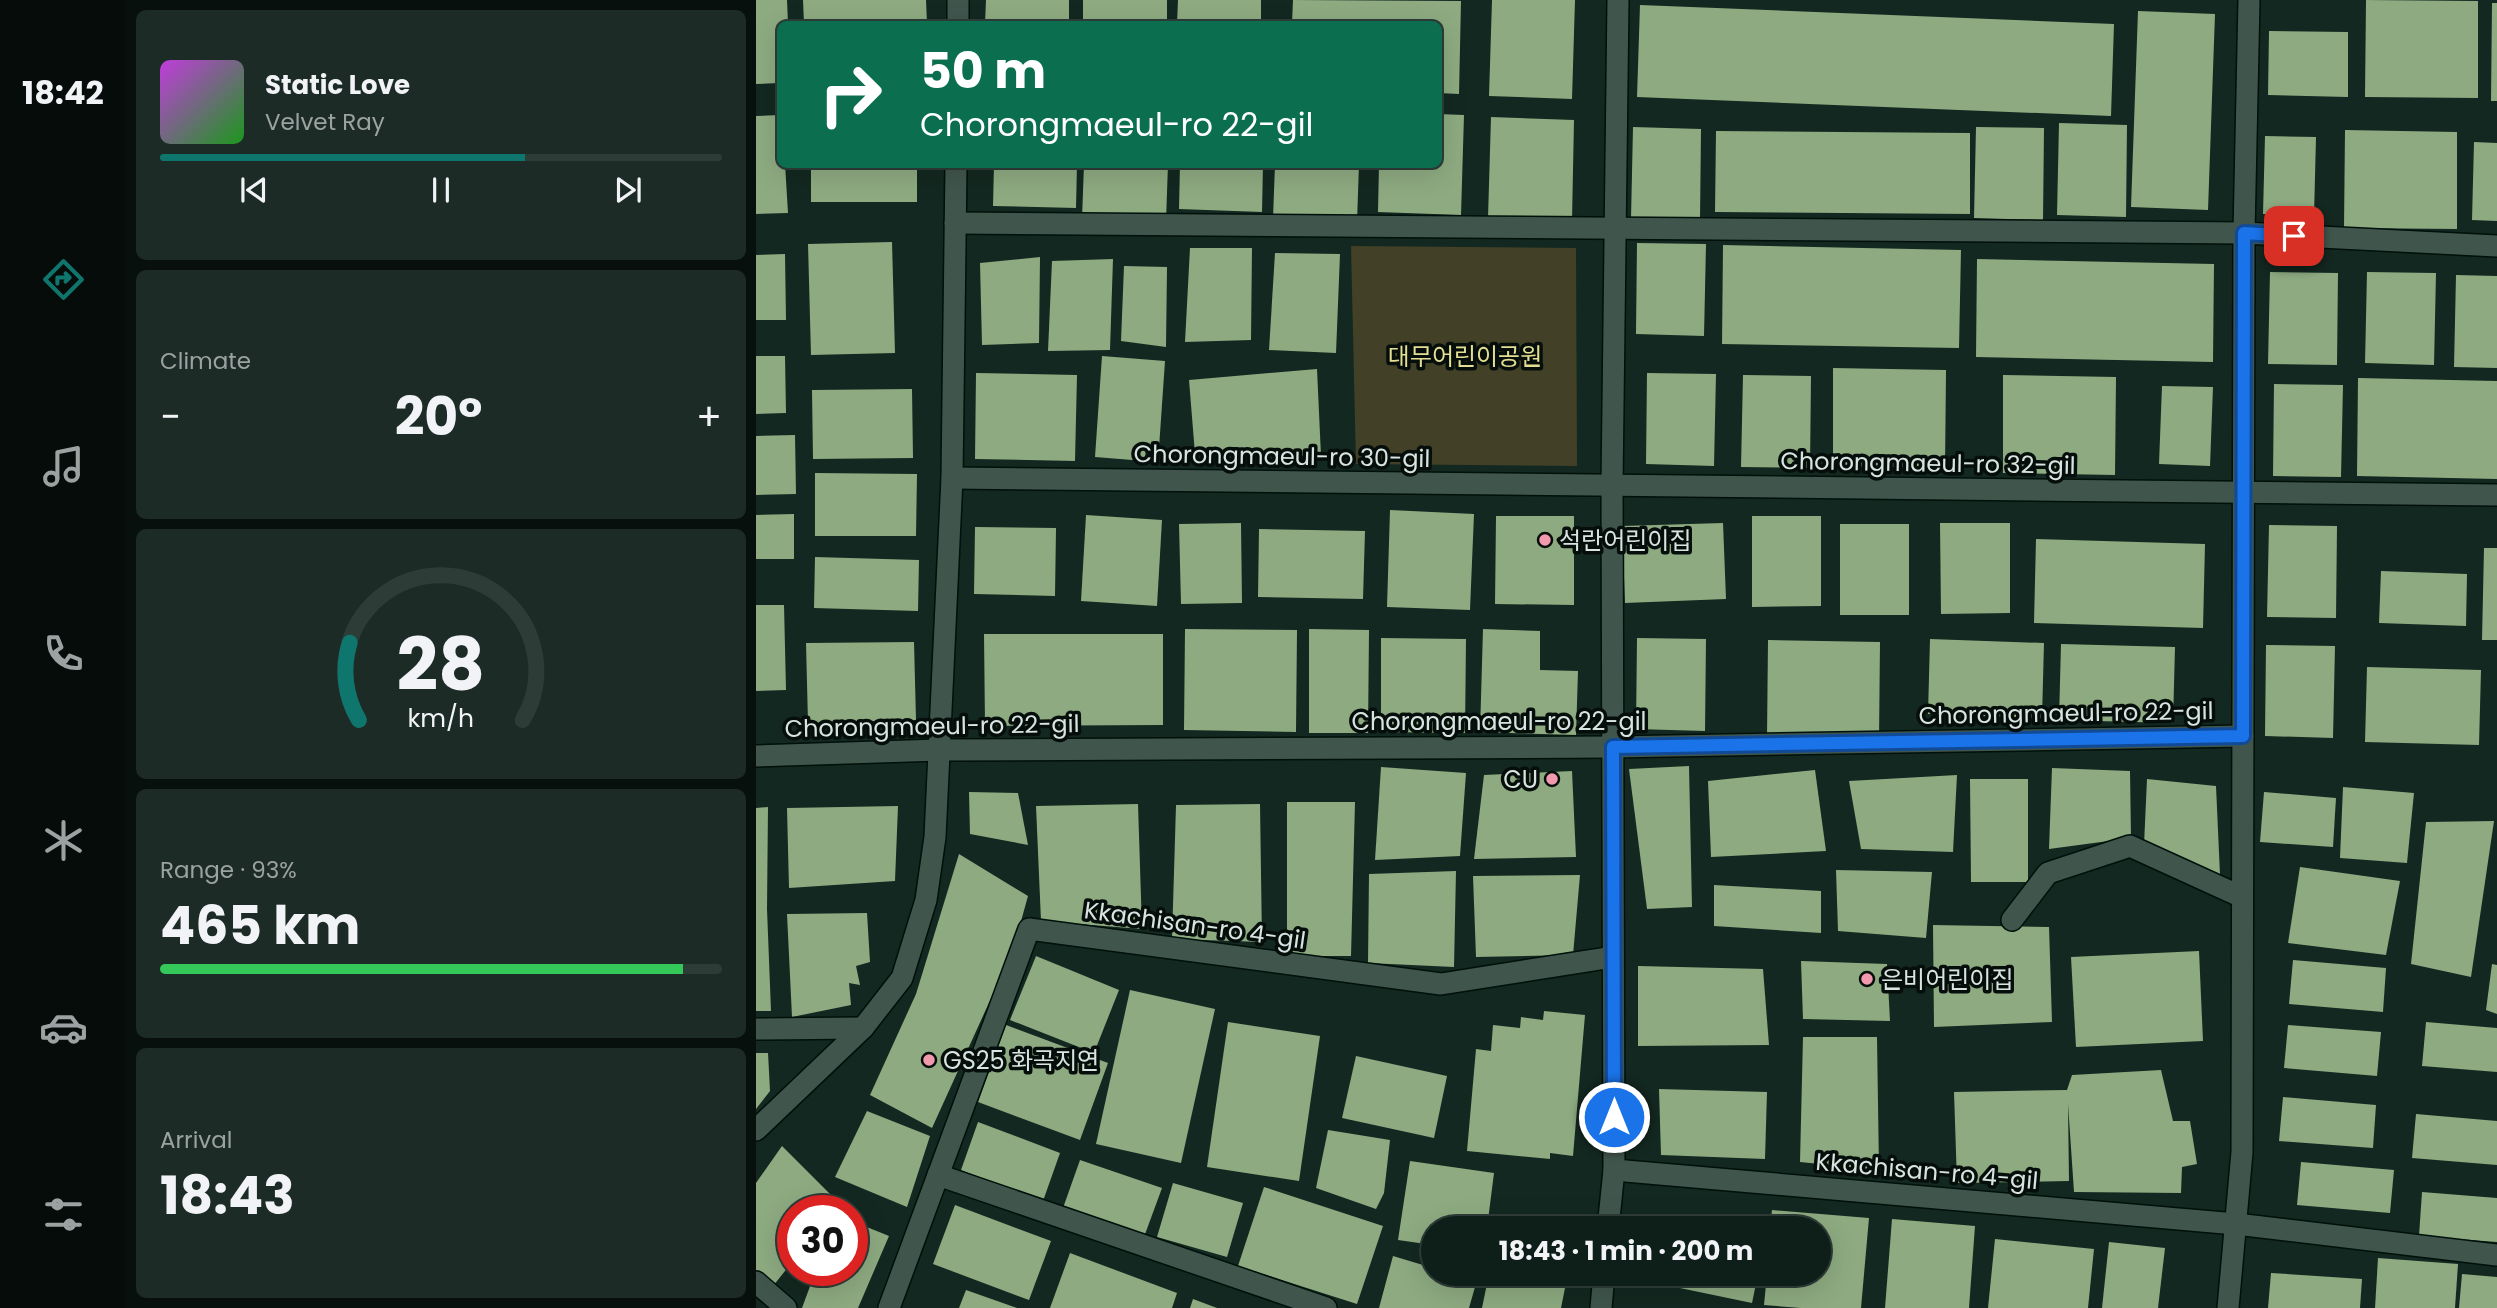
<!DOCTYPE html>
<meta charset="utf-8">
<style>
body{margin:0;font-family:Poppins,"Noto Sans KR",sans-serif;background:#1c2b25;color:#f1f3f6;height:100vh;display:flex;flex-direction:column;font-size:26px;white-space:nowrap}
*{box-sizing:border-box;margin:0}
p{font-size:23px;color:#9ba2a2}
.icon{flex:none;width:38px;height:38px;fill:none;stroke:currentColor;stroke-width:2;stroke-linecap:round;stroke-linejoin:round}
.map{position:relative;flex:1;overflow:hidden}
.side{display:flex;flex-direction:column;gap:10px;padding:10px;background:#08100d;width:630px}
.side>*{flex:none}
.guide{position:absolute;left:21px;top:21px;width:665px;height:147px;border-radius:10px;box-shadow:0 7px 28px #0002,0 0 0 2px #2e3c37;background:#0b6e4f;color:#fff;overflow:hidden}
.speed{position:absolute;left:21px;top:1195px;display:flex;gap:14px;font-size:35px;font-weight:700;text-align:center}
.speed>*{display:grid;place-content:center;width:91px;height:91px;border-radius:50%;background:#0e1e18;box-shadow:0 7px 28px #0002,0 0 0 2px #2e3c37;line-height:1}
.speed .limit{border:10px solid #d22;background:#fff;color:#111}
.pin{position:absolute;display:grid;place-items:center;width:60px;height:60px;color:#fff;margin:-30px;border-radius:14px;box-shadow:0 4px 10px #0006}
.me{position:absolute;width:77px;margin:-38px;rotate:0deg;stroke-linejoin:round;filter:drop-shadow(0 0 5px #0008)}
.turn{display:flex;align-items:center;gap:24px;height:147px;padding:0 28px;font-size:32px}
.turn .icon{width:91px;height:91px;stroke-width:2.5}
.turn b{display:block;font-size:49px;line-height:60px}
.big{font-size:52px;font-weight:700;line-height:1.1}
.side .widget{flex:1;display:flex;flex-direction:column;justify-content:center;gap:10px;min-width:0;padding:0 24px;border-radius:10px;background:#1c2b25}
.side .dial{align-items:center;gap:0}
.dial svg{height:182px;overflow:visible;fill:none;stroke:#2e3c37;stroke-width:7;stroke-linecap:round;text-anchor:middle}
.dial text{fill:#f1f3f6;stroke:none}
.song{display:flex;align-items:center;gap:21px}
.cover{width:84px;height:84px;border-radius:10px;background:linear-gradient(135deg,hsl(290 70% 55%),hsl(120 70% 35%))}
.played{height:7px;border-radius:4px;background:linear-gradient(90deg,#0f766e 65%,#2e3c37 65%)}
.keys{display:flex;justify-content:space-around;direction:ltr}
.heat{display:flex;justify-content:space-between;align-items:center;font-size:38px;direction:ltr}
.charge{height:10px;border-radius:5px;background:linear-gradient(90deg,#34c759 93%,#2e3c37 0)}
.trip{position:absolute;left:665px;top:1216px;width:410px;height:70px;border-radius:35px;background:#0e1e18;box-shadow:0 7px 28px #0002,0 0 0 2px #2e3c37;font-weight:700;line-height:70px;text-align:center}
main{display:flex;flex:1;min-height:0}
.menu{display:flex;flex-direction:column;width:126px;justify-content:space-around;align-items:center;background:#060c0a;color:#9ba2a2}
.menu .icon{width:49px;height:49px}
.menu .on{color:#0f766e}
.menu b{font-size:32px;color:#f1f3f6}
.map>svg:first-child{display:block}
.green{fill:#424026}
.building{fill:#8daa81}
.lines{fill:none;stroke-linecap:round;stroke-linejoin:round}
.lane-casing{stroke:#00100a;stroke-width:24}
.street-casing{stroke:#00100a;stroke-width:24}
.lane{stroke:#40564d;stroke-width:21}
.street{stroke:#40564d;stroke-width:21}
.route-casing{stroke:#114b97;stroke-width:18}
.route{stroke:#1a73e8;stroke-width:12}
.poi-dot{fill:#f29aad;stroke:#060e0b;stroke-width:2.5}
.labels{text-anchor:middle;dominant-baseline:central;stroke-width:7;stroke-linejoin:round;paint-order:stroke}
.park-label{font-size:24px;fill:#e4de92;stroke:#060e0b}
.street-label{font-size:24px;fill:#d7e4df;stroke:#060e0b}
.poi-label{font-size:24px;fill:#d7e4df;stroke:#060e0b;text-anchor:start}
</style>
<main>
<nav class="menu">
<b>18:42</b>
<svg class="icon on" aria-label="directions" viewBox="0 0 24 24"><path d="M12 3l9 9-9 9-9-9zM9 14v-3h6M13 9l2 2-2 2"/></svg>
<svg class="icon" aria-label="music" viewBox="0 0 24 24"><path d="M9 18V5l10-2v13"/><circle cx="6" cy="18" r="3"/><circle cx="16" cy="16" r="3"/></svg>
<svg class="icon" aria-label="phone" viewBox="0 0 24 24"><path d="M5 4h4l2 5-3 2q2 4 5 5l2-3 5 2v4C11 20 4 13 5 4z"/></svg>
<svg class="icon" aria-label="climate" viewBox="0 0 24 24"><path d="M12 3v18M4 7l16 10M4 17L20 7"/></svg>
<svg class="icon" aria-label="car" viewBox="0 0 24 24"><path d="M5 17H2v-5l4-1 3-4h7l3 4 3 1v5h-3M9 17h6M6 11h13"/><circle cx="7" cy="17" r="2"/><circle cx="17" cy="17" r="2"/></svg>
<svg class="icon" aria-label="filters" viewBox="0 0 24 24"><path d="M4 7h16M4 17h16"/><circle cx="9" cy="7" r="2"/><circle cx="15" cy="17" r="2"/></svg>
</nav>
<section class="side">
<div class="widget">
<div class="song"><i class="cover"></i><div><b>Static Love</b><p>Velvet Ray</p></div></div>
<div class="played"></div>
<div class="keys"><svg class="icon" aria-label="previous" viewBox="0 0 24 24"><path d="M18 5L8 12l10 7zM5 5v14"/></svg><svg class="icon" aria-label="pause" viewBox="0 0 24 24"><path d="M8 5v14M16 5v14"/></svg><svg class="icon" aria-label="next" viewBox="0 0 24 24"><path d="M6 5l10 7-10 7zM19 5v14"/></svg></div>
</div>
<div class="widget"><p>Climate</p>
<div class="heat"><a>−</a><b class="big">20°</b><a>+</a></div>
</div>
<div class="widget dial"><svg viewBox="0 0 100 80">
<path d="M14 69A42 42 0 1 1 86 69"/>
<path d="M14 69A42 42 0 0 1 10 35" stroke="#0f766e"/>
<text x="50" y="56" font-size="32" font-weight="700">28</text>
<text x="50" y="72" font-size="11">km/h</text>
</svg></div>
<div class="widget"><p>Range · 93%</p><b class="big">465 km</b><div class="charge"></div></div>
<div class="widget"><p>Arrival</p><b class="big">18:43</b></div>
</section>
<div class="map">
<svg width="1741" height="1308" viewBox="0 0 1741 1308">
<rect width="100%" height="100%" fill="#132820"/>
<path class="green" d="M 595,246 L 820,248 L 821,466 L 600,464 Z"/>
<g class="building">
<path d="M 0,0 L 31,0 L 32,24 L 24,24 L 24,83 L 0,84 Z"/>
<path d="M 47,0 L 170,0 L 171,24 L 48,24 Z"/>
<path d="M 230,0 L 313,0 L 313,24 L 229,24 Z"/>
<rect x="327" y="0" width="84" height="24"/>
<path d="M 422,0 L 505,0 L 505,24 L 421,24 Z"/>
<path d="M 537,0 L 705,1 L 703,94 L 682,93 L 682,24 L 536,24 Z"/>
<path d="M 736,0 L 819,0 L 816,99 L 733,96 Z"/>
<path d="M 1610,0 L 1722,1 L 1722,98 L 1609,97 Z"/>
<path d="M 1736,3 L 1741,3 L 1741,101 L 1735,101 Z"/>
<path d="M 884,5 L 1358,24 L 1355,116 L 881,97 Z"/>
<path d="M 1382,11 L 1459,14 L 1452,210 L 1375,207 Z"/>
<path d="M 1513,31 L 1592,32 L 1592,97 L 1512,95 Z"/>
<path d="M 682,114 L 708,115 L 705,215 L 622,212 L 623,164 L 682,164 Z"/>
<path d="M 24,115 L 24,164 L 29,164 L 32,213 L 0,214 L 0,116 Z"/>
<path d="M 735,117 L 818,120 L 816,220 L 732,218 Z"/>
<path d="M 1303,123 L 1371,125 L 1370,217 L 1301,215 Z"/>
<path d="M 877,127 L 945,129 L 944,220 L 875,219 Z"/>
<path d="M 1220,127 L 1288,128 L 1287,220 L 1218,218 Z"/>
<path d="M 1589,130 L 1701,132 L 1701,229 L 1588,228 Z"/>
<path d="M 960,131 L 1214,133 L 1214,214 L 959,212 Z"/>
<path d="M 1509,136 L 1560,137 L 1558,216 L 1507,214 Z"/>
<path d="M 1718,142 L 1741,143 L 1741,221 L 1716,220 Z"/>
<rect x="55" y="164" width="106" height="38"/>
<path d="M 238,164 L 321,164 L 320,208 L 237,206 Z"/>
<path d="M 328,164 L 412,164 L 410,221 L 326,219 Z"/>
<path d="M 424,164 L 507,164 L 506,212 L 423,209 Z"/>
<path d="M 519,164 L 603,164 L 601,222 L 517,219 Z"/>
<path d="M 136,242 L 139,353 L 55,355 L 52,244 Z"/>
<path d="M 881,243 L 950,244 L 948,336 L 880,334 Z"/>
<path d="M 967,245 L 1205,250 L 1203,348 L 966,344 Z"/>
<path d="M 434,248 L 496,248 L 495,340 L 429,342 Z"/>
<path d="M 519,253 L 584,254 L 580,353 L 513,350 Z"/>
<path d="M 29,254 L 30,320 L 0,320 L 0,255 Z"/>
<path d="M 284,257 L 283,343 L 226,345 L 224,263 Z"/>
<path d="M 357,259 L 354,350 L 292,351 L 296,261 Z"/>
<path d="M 1221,259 L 1458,264 L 1457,362 L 1220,357 Z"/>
<path d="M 368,266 L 411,267 L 410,347 L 365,341 Z"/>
<path d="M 1514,272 L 1582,273 L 1581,365 L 1512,364 Z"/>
<path d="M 1611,272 L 1680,273 L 1678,365 L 1609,363 Z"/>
<path d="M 1700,275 L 1741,276 L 1741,368 L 1698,367 Z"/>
<path d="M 0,356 L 29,356 L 30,413 L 0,414 Z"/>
<path d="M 346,356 L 409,361 L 403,448 L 390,447 L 389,461 L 339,457 Z"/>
<path d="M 1077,368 L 1190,370 L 1189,468 L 1077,466 Z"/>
<path d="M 561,369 L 565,456 L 439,454 L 433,380 Z"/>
<path d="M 220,373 L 321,375 L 319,461 L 219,459 Z"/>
<path d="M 891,373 L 960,374 L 958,466 L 890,464 Z"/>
<path d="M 987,375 L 1055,376 L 1054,468 L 985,467 Z"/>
<path d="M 1247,375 L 1360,377 L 1359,475 L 1247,473 Z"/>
<path d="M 1602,378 L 1741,381 L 1741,479 L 1601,476 Z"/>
<path d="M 1518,384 L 1587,385 L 1585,477 L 1517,476 Z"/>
<path d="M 1406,386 L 1457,387 L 1454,466 L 1403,464 Z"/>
<path d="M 156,389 L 157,458 L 57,459 L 56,390 Z"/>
<path d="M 39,435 L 40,494 L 0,495 L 0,436 Z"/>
<path d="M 59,473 L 161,474 L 160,536 L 59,536 Z"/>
<path d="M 634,510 L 718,514 L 714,610 L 631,607 Z"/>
<path d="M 38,514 L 38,559 L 0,559 L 0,515 Z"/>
<path d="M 330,515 L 406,520 L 401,606 L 325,601 Z"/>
<path d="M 740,516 L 818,516 L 818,605 L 739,604 Z"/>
<path d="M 996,516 L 1065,516 L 1065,606 L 996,607 Z"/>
<path d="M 485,523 L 486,603 L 425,604 L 423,524 Z"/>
<path d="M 967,523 L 970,599 L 869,603 L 866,526 Z"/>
<path d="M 1184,523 L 1254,523 L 1254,613 L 1185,614 Z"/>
<rect x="1084" y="524" width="69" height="91"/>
<path d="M 1513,525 L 1581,526 L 1580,618 L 1511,617 Z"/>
<path d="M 219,527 L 300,528 L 299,596 L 218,594 Z"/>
<path d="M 503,529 L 609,531 L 607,599 L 502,597 Z"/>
<path d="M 1280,539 L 1449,544 L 1447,628 L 1278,623 Z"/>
<path d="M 1728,548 L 1741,548 L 1741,640 L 1726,640 Z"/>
<path d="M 59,557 L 163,560 L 162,611 L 58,608 Z"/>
<path d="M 1625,571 L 1711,574 L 1710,626 L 1623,623 Z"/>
<path d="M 0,605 L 28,605 L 30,690 L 0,691 Z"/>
<path d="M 429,629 L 541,630 L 540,732 L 428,730 Z"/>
<path d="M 553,629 L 613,630 L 612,733 L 553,733 Z"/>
<path d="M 727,629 L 784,631 L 784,670 L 822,671 L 820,735 L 724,732 Z"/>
<path d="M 228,634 L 407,634 L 407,725 L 229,726 Z"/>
<path d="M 625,638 L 710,639 L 709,733 L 625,732 Z"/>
<path d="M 881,638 L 950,639 L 949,731 L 880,729 Z"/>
<path d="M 1174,639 L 1288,643 L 1286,718 L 1172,714 Z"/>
<path d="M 1012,640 L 1124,642 L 1123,740 L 1011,738 Z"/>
<path d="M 158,642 L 160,720 L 52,723 L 50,643 Z"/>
<path d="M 1305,644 L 1419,647 L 1417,723 L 1303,720 Z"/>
<path d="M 1510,645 L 1579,646 L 1577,738 L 1509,736 Z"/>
<path d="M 1611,667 L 1725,670 L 1723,745 L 1609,742 Z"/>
<path d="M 933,766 L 936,907 L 891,909 L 873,769 Z"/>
<path d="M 625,767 L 710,773 L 704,856 L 619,860 Z"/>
<path d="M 1296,768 L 1374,771 L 1375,838 L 1293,849 Z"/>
<path d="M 1059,770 L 1070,851 L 955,857 L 952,781 Z"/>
<path d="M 816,771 L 820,857 L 718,859 L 728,775 Z"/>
<path d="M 1201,775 L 1197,852 L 1105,849 L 1093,781 Z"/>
<path d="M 1214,779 L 1272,779 L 1272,882 L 1215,882 Z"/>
<path d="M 1391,779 L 1460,786 L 1464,875 L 1388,845 Z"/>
<path d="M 1587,787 L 1658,793 L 1651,863 L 1584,858 Z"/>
<path d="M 213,792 L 262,793 L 272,845 L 214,834 Z"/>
<path d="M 1508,792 L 1580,798 L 1577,847 L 1504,842 Z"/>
<path d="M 531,802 L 599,802 L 595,956 L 531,956 Z"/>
<path d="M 382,804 L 386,929 L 285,921 L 280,806 Z"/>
<path d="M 504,804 L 506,942 L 416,939 L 420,805 Z"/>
<path d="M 142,806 L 139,881 L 33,888 L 31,808 Z"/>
<path d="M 12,807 L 11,909 L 15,1011 L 0,1011 L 0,808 Z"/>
<path d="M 1738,821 L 1715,977 L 1655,964 L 1670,822 Z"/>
<path d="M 203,854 L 272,896 L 257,950 L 176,1128 L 114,1095 L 160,994 Z"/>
<path d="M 1544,867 L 1644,881 L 1630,955 L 1532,943 Z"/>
<path d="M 1080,870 L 1176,872 L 1170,938 L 1082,931 Z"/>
<path d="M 700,871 L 698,967 L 612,963 L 613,874 Z"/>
<path d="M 824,875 L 817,955 L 720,957 L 717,876 Z"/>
<path d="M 958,885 L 1065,891 L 1065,933 L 958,926 Z"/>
<path d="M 111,913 L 114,962 L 100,966 L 104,985 L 93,983 L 95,1005 L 36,1017 L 31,914 Z"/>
<path d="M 1177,925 L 1293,927 L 1296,1022 L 1178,1027 Z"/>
<path d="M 1443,951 L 1447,1041 L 1320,1047 L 1315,957 Z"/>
<path d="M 280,956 L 363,990 L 338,1053 L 254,1020 Z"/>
<path d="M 1537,960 L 1630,968 L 1627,1012 L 1533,1004 Z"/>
<path d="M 1045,961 L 1131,964 L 1134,1021 L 1047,1019 Z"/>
<path d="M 1736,964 L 1741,965 L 1741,1014 L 1730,1010 Z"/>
<path d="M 882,966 L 1007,969 L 1013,1045 L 882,1046 Z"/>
<path d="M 374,990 L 459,1009 L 425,1163 L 340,1144 Z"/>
<path d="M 788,1011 L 829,1015 L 817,1156 L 794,1153 L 794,1159 L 711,1151 L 720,1049 L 735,1051 L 737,1025 L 764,1028 L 765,1017 L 787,1020 Z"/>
<path d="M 472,1022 L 564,1036 L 543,1181 L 451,1167 Z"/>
<path d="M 1670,1022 L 1741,1028 L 1741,1072 L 1666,1066 Z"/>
<path d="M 250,1025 L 352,1063 L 324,1140 L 222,1102 Z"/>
<path d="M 1532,1025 L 1625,1032 L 1621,1076 L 1528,1068 Z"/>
<path d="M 1047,1037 L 1121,1037 L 1123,1170 L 1044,1162 Z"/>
<path d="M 0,1053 L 12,1053 L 14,1091 L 0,1109 Z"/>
<path d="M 600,1056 L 691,1076 L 678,1138 L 586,1118 Z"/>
<path d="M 1405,1070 L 1417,1121 L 1434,1121 L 1441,1164 L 1426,1167 L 1425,1193 L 1318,1192 L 1312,1104 L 1313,1181 L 1201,1183 L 1198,1092 L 1311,1090 L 1316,1075 Z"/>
<path d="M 903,1089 L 1011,1092 L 1009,1159 L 905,1155 Z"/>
<path d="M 1527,1097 L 1620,1105 L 1617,1148 L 1523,1141 Z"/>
<path d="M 111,1111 L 174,1136 L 151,1207 L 79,1177 Z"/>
<path d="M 1660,1114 L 1741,1121 L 1741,1165 L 1656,1158 Z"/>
<path d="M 222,1122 L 304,1153 L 287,1201 L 205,1170 Z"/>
<path d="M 572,1130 L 634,1140 L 628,1193 L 620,1209 L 560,1188 Z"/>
<path d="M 26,1146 L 83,1203 L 77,1211 L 37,1211 L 37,1261 L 17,1286 L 0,1272 L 0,1183 Z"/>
<path d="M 324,1160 L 406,1188 L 388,1237 L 307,1208 Z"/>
<path d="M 654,1161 L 738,1173 L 731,1228 L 677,1228 L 677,1245 L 642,1240 Z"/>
<path d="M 1545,1162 L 1638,1170 L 1634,1213 L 1541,1205 Z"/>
<path d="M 417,1183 L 487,1203 L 471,1257 L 401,1237 Z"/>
<path d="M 508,1187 L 627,1226 L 601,1304 L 482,1266 Z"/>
<path d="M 1666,1192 L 1741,1198 L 1741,1242 L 1663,1236 Z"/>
<path d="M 199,1205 L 295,1241 L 273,1300 L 177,1264 Z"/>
<path d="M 1016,1210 L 1113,1218 L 1105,1308 L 1045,1308 L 1008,1305 L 1011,1274 L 1062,1274 L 1062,1228 L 1014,1228 Z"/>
<path d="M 1136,1219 L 1219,1226 L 1213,1308 L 1129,1308 Z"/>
<path d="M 96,1221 L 133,1236 L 102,1308 L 46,1308 L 60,1270 L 96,1270 Z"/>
<path d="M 1239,1239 L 1338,1249 L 1332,1308 L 1232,1308 Z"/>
<path d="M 1353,1242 L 1409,1248 L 1402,1308 L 1346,1308 Z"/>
<path d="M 314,1253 L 421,1293 L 416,1308 L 294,1308 Z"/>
<path d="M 637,1256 L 677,1268 L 677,1274 L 701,1274 L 721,1280 L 713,1308 L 623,1308 Z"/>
<path d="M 1622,1258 L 1702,1264 L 1699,1308 L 1619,1308 Z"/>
<path d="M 1515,1273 L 1606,1279 L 1604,1308 L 1512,1308 Z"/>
<path d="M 733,1274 L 790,1274 L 811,1278 L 805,1308 L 726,1308 Z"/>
<path d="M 896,1274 L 1002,1274 L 996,1303 L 895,1282 Z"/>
<path d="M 1706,1274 L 1741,1277 L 1741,1308 L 1703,1308 Z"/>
<path d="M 210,1290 L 261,1308 L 203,1308 Z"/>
<path d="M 437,1299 L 461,1308 L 434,1308 Z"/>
</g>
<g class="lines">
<defs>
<path id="lane" d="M 1256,920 L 1292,873 L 1374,846 L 1486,897"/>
<g id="street">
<path d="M 202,24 L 202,0"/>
<path d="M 199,223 L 1488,233 L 1741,246"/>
<path d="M 196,478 L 1741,495"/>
<path d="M 0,756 L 183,750 L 857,747 L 1487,736"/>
<path d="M 0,1029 L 107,1028"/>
<path d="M 0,1130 L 107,1028 L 146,978 L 170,900 L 179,837 L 196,478 L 200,164"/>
<path d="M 858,1170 L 1480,1224 L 1741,1255"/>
<path d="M 182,1175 L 570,1308"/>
<path d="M 852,1228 L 858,1170 L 856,486 L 862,0"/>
<path d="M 0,1282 L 30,1308"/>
<path d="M 133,1308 L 273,929 L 685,984 L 857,957"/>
<path d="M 845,1308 L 848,1274"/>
<path d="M 1472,1308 L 1486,1152 L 1488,233 L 1493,0"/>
</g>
</defs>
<use href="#lane" class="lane-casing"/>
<use href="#street" class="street-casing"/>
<use href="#lane" class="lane"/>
<use href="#street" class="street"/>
</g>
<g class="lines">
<defs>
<path id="route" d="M 858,1117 L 857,747 L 1487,736 L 1488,233 L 1538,236"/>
</defs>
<use href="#route" class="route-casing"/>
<use href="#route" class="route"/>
</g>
<g class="poi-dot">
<circle cx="789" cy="540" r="7"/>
<circle cx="796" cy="779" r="7"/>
<circle cx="1111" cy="979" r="7"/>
<circle cx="173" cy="1060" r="7"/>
</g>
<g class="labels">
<g class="park-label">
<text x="709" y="356">대무어린이공원</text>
</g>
<g class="street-label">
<text transform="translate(526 456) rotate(1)">Chorongmaeul-ro 30-gil</text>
<text transform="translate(1172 463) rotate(1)">Chorongmaeul-ro 32-gil</text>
<text transform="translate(1310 713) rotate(-1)">Chorongmaeul-ro 22-gil</text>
<text x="743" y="721">Chorongmaeul-ro 22-gil</text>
<text transform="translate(176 726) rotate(-1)">Chorongmaeul-ro 22-gil</text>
<text transform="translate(439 925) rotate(8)">Kkachisan-ro 4-gil</text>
<text transform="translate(1171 1171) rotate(5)">Kkachisan-ro 4-gil</text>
</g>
<g class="poi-label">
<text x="803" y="540">석란어린이집</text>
<text x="782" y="779" text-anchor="end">CU</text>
<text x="1125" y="979">은비어린이집</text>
<text x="187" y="1060">GS25 화곡지연</text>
</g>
</g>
</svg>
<div class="speed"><div class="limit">30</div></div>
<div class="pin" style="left:1538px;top:236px;background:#d93025"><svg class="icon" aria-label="arrive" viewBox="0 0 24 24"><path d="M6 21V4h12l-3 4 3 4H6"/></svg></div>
<svg class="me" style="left:858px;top:1117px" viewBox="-20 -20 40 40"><circle r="17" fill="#1a73e8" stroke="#fff" stroke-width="3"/><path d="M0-11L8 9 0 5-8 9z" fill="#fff"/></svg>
<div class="trip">18:43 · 1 min · 200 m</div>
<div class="guide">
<div class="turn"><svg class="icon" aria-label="right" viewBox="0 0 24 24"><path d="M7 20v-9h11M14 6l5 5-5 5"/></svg><div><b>50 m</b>Chorongmaeul-ro 22-gil</div></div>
</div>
</div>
</main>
